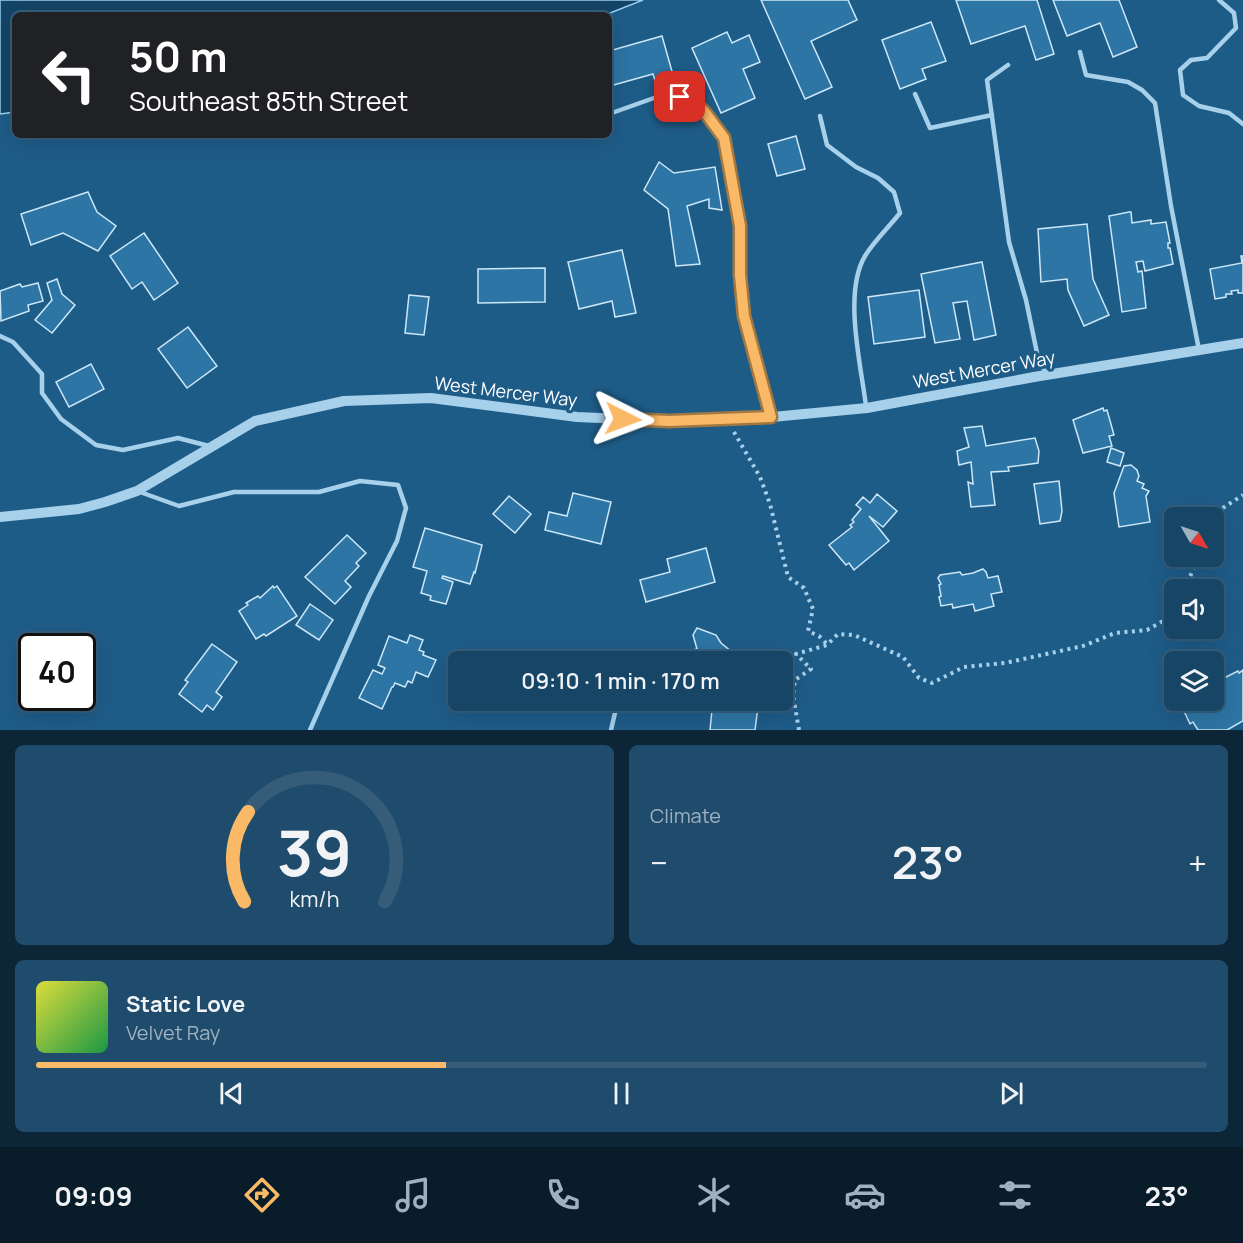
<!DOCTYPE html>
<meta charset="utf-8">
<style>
body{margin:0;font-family:Manrope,sans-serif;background:#1f4c6c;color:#f1f3f6;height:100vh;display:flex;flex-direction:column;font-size:22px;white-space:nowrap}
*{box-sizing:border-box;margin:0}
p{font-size:20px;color:#9eb1bf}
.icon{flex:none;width:33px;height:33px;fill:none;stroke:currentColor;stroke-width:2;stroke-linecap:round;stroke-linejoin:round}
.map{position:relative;height:730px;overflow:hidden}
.drawer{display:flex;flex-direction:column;gap:15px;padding:15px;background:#0c2638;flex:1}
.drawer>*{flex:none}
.hud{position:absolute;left:12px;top:12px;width:600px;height:126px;border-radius:9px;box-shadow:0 6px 24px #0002,0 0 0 2px #355d7a;background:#202124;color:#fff;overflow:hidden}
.needle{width:39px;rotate:129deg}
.fabs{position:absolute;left:1164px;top:507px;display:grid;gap:12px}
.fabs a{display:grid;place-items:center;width:60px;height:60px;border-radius:9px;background:#164566;box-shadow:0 6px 24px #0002,0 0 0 2px #355d7a;font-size:30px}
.speed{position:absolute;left:18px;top:633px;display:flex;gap:12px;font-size:30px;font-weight:700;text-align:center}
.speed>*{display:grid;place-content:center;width:78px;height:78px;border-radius:50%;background:#164566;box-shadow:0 6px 24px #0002,0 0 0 2px #355d7a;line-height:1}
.speed .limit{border:3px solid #111;border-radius:9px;background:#fff;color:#111}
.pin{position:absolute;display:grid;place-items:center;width:51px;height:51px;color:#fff;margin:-26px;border-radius:12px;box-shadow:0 3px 9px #0006}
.me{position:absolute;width:66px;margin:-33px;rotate:93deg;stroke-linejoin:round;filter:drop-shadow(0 0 4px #0008)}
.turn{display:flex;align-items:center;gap:21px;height:126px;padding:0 18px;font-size:27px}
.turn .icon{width:78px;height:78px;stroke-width:2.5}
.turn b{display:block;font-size:42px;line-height:51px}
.big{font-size:45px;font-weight:600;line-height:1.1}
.drawer .card{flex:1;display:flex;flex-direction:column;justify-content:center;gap:9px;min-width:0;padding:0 21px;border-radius:9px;background:#1f4c6c}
.drawer .dial{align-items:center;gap:0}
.dial svg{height:156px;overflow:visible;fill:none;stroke:#355d7a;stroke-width:7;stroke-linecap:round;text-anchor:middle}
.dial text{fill:#f1f3f6;stroke:none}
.song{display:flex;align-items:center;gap:18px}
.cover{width:72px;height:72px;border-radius:9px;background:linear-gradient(135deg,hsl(60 70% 55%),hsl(140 70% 35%))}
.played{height:6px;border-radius:3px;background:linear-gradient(90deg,#fab966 35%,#355d7a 35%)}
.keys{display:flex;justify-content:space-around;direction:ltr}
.heat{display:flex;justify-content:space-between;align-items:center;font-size:33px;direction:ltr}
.drawer .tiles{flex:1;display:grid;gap:15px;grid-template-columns:1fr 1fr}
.card:last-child{grid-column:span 2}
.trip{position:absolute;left:448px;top:651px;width:345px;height:60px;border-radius:9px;background:#164566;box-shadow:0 6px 24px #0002,0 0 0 2px #355d7a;font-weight:600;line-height:60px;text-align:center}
.tabs{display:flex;height:96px;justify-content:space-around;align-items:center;background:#091c29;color:#9eb1bf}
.tabs .icon{width:42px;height:42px}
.tabs .selected{color:#fab966}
.tabs b{font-size:27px;color:#f1f3f6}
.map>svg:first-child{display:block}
.water{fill:#144466;stroke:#9bcded;stroke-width:1.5}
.building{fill:#2d75a5;stroke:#cce7f8;stroke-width:1.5}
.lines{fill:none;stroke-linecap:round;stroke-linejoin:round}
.path{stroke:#a7d0eb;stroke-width:4;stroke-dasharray:3 4.5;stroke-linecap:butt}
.service{stroke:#a7d0eb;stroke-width:4.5}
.tertiary{stroke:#a7d0eb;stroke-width:10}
.route-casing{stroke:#a27842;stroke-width:15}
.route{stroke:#fab966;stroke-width:10}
.labels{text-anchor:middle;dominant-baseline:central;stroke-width:6;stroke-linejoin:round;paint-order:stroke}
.street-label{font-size:18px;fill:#fff;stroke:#1e5c88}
</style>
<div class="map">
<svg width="1243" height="730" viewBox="0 0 1243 730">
<rect width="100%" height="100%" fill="#1e5c88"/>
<path class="water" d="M 0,0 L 643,0 L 605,15 L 15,15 L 15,112 L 0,114 Z"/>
<g class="building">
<path d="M 761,0 L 848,0 L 857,20 L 811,41 L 832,87 L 805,99 Z"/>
<path d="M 956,0 L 1037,0 L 1054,54 L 1036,60 L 1025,26 L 971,44 Z"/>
<path d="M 1053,0 L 1119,0 L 1137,47 L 1113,57 L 1100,23 L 1067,36 Z"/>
<path d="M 931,22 L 946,61 L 922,69 L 926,79 L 900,89 L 882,40 Z"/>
<path d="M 727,32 L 732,43 L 749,35 L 760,62 L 743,69 L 755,98 L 721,113 L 692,48 Z"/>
<path d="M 662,36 L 675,82 L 657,87 L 653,74 L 610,86 L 609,51 Z"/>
<path d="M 796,136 L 805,169 L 777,176 L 768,144 Z"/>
<path d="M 659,162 L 674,173 L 715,167 L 722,210 L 709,208 L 709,199 L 687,206 L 700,264 L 676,266 L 668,209 L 644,190 Z"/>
<path d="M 88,192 L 97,212 L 116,226 L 98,251 L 63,233 L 31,245 L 21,214 Z"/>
<path d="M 1129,212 L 1131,212 L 1132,223 L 1151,220 L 1151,224 L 1166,222 L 1170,243 L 1168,243 L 1168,248 L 1170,248 L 1173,264 L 1145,271 L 1143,261 L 1136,262 L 1138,272 L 1142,271 L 1146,308 L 1122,312 L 1109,216 Z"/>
<path d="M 1087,224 L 1093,279 L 1109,315 L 1084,326 L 1068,290 L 1067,279 L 1041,282 L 1038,229 Z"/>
<path d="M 144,233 L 178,283 L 154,300 L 142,282 L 132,289 L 110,256 Z"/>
<path d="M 622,250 L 636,313 L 615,317 L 612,301 L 579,309 L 568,262 Z"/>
<path d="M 1241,256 L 1243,256 L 1243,293 L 1238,293 L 1238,290 L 1231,291 L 1232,294 L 1226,294 L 1226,297 L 1215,299 L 1210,269 L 1242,263 Z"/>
<path d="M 982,262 L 996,335 L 974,340 L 967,301 L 953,303 L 960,339 L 935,343 L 921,274 Z"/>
<path d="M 545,268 L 545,302 L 478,303 L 478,269 Z"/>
<path d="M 57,279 L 62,294 L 75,305 L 52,333 L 35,320 L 52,300 L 47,283 Z"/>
<path d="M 38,283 L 43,301 L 28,305 L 29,311 L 1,321 L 0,291 L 20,284 L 22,287 Z"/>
<path d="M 919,290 L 925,337 L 874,344 L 868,297 Z"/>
<path d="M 409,295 L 429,297 L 424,335 L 405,333 Z"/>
<path d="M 188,327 L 217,366 L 187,388 L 158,349 Z"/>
<path d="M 91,364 L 104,389 L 69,407 L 56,382 Z"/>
<path d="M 1103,408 L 1104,411 L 1107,410 L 1114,435 L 1109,436 L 1112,446 L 1083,453 L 1073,420 Z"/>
<path d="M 982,426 L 986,446 L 1035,438 L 1039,451 L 1038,463 L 1008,467 L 1009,471 L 991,472 L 995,505 L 971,507 L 968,482 L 973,484 L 971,462 L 959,465 L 957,451 L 969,447 L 964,428 Z"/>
<path d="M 1111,448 L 1124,453 L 1120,466 L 1107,462 Z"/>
<path d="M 1131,465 L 1137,470 L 1139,476 L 1137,481 L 1144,484 L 1142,488 L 1149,491 L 1146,496 L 1150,522 L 1119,527 L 1114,493 L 1124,466 Z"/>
<path d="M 1059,481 L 1062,511 L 1060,521 L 1040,524 L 1034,484 Z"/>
<path d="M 573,493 L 611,502 L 601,544 L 545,530 L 549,512 L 567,516 Z"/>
<path d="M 877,494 L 897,511 L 883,527 L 869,516 L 889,541 L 854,570 L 849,563 L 846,565 L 829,545 L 852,527 L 850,525 L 854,522 L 852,520 L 861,509 L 856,505 L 863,497 L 870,503 Z"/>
<path d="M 509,496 L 531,514 L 515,533 L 493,514 Z"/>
<path d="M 425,528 L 482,545 L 475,573 L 474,572 L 470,584 L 443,576 L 442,578 L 453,582 L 446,604 L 430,600 L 431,596 L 421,593 L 427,571 L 413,567 Z"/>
<path d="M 347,535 L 366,553 L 356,563 L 359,566 L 345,581 L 351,587 L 335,604 L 305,577 Z"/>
<path d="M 706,548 L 715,582 L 646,602 L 640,580 L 670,572 L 667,559 Z"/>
<path d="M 983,569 L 986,572 L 988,578 L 998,576 L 1002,592 L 991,594 L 994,606 L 975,611 L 973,604 L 953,608 L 952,604 L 941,606 L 939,597 L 941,596 L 939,585 L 941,584 L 938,578 L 940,575 L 960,572 L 962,575 L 973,573 Z"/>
<path d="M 273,586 L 274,588 L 277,586 L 297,616 L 266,636 L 264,634 L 256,639 L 239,611 L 248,605 L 246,603 L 258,596 L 260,598 Z"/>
<path d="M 310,604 L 333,620 L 319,640 L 296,625 Z"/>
<path d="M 697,628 L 716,635 L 721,643 L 732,652 L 726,662 L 657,662 L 659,657 L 697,649 L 693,635 Z"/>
<path d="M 410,635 L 423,640 L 419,650 L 424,652 L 423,655 L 436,660 L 428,677 L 416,672 L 412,683 L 408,681 L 405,687 L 395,683 L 393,687 L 392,687 L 382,709 L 359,698 L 373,670 L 382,674 L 385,668 L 378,665 L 389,636 L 407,643 Z"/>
<path d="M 212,644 L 237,662 L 216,692 L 222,697 L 213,710 L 207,705 L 202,712 L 179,694 L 188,682 L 185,680 Z"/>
<path d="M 32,652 L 32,686 L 17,672 L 24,665 L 21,662 Z"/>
<path d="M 1243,670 L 1243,721 L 1227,730 L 1198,730 L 1193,722 L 1190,724 L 1183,709 L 1192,705 L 1191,702 L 1193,700 L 1214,700 L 1214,683 L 1238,671 L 1239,673 Z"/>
<path d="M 47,698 L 68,698 L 58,708 Z"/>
<path d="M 727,700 L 746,700 L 745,705 L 758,707 L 755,730 L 710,730 L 712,710 L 725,712 Z"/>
</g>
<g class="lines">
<g class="path">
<path d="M 734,432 L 760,477 L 770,504 L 788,577 L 804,588 L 813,609 L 808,631 L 819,636 L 827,644"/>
<path d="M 1212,518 L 1215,513 L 1243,495"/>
<path d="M 1185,590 L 1198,556"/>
<path d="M 783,694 L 793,695"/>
<path d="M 799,730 L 793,695 L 795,680 L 811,669 L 796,654 L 827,645 L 838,634 L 854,635 L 903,657 L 919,678 L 932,683 L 964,667 L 1005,663 L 1083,646 L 1115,633 L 1147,630 L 1165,620 L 1174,606"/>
</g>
<g class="service">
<path d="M 1219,0 L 1234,13 L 1236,28 L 1207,58 L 1191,60 L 1180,70 L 1183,95 L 1199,106 L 1229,113 L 1243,124"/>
<path d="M 1080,52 L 1086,75 L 1128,82 L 1142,90 L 1155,103 L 1171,206 L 1199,350"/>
<path d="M 1008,65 L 987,80 L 1009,242 L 1026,300 L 1037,353 L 1046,375"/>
<path d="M 915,94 L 930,128 L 992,115"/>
<path d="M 609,114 L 668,93 L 692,101 L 703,111 L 724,138 L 740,226 L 740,275 L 744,316 L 771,417"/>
<path d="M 820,116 L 827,145 L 856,167 L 878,178 L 894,192 L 900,213 C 889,227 874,241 865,256 C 843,293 861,365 866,406"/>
<path d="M 0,336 L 13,342 L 42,374 L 42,393 L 61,419 L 96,445 L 123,450 L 178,438 L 209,446"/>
<path d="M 140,492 L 179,506 L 234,492 L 319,492 L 360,481 L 398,485 L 406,508 L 397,541 L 369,596 L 310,730"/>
<path d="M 644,662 L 645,661"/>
<path d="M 611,730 L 618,700"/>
</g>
<path class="tertiary" d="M 0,517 L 79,509 L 105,502 L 137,491 L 255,421 L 344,401 L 431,398 L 577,417 L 669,421 L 761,418 L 867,408 L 1034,377 L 1243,343"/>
</g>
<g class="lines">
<defs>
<path id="route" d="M 623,419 L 669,421 L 771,417 L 744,316 L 740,275 L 740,226 L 724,138 L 704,111 L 692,101 L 680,97"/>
</defs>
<use href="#route" class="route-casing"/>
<use href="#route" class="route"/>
</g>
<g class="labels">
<g class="street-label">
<text transform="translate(984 369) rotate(-10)">West Mercer Way</text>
<text transform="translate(506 391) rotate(7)">West Mercer Way</text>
</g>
</g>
</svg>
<div class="fabs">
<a><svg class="needle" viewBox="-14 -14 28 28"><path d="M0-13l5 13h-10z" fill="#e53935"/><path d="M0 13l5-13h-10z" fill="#9eb1bf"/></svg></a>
<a><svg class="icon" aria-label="sound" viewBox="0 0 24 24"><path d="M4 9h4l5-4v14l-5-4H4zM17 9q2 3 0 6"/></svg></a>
<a><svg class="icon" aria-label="layers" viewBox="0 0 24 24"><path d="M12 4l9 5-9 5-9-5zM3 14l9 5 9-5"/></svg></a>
</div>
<div class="speed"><div class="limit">40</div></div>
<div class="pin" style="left:680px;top:97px;background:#d93025"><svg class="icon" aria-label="arrive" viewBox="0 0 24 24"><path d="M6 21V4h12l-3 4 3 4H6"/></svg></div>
<svg class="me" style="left:623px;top:419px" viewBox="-20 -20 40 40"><path d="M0-17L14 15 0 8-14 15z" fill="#fab966" stroke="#fff" stroke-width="4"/></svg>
<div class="trip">09:10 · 1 min · 170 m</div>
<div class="hud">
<div class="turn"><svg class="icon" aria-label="left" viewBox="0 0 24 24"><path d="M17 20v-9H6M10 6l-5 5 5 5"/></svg><div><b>50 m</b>Southeast 85th Street</div></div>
</div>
</div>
<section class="drawer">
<div class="tiles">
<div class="card dial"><svg viewBox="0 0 100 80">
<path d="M14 69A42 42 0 1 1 86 69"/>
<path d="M14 69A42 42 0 0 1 16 23" stroke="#fab966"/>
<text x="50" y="56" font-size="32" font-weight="700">39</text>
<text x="50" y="72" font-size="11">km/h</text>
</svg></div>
<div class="card"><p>Climate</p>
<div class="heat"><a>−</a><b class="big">23°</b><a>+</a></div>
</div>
<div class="card">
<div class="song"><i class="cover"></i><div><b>Static Love</b><p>Velvet Ray</p></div></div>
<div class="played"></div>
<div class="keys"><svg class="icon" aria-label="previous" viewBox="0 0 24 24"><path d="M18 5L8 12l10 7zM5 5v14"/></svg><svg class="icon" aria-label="pause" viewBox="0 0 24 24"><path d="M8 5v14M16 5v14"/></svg><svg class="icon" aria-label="next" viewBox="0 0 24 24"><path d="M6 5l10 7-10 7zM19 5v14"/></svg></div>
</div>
</div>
</section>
<nav class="tabs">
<b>09:09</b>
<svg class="icon selected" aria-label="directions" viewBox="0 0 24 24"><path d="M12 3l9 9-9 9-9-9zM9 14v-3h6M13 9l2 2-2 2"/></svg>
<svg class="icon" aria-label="music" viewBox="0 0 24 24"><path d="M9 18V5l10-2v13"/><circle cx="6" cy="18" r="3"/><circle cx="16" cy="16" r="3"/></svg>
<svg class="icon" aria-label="phone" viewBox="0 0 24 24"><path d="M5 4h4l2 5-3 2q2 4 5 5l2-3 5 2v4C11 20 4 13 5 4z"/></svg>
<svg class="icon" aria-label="climate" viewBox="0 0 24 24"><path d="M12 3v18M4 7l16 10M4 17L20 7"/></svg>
<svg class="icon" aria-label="car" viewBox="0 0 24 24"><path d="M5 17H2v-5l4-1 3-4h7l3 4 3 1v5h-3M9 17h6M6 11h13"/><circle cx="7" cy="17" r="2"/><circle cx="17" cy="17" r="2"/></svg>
<svg class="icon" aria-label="filters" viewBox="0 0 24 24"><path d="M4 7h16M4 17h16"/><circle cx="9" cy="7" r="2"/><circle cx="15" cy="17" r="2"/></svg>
<b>23°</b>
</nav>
